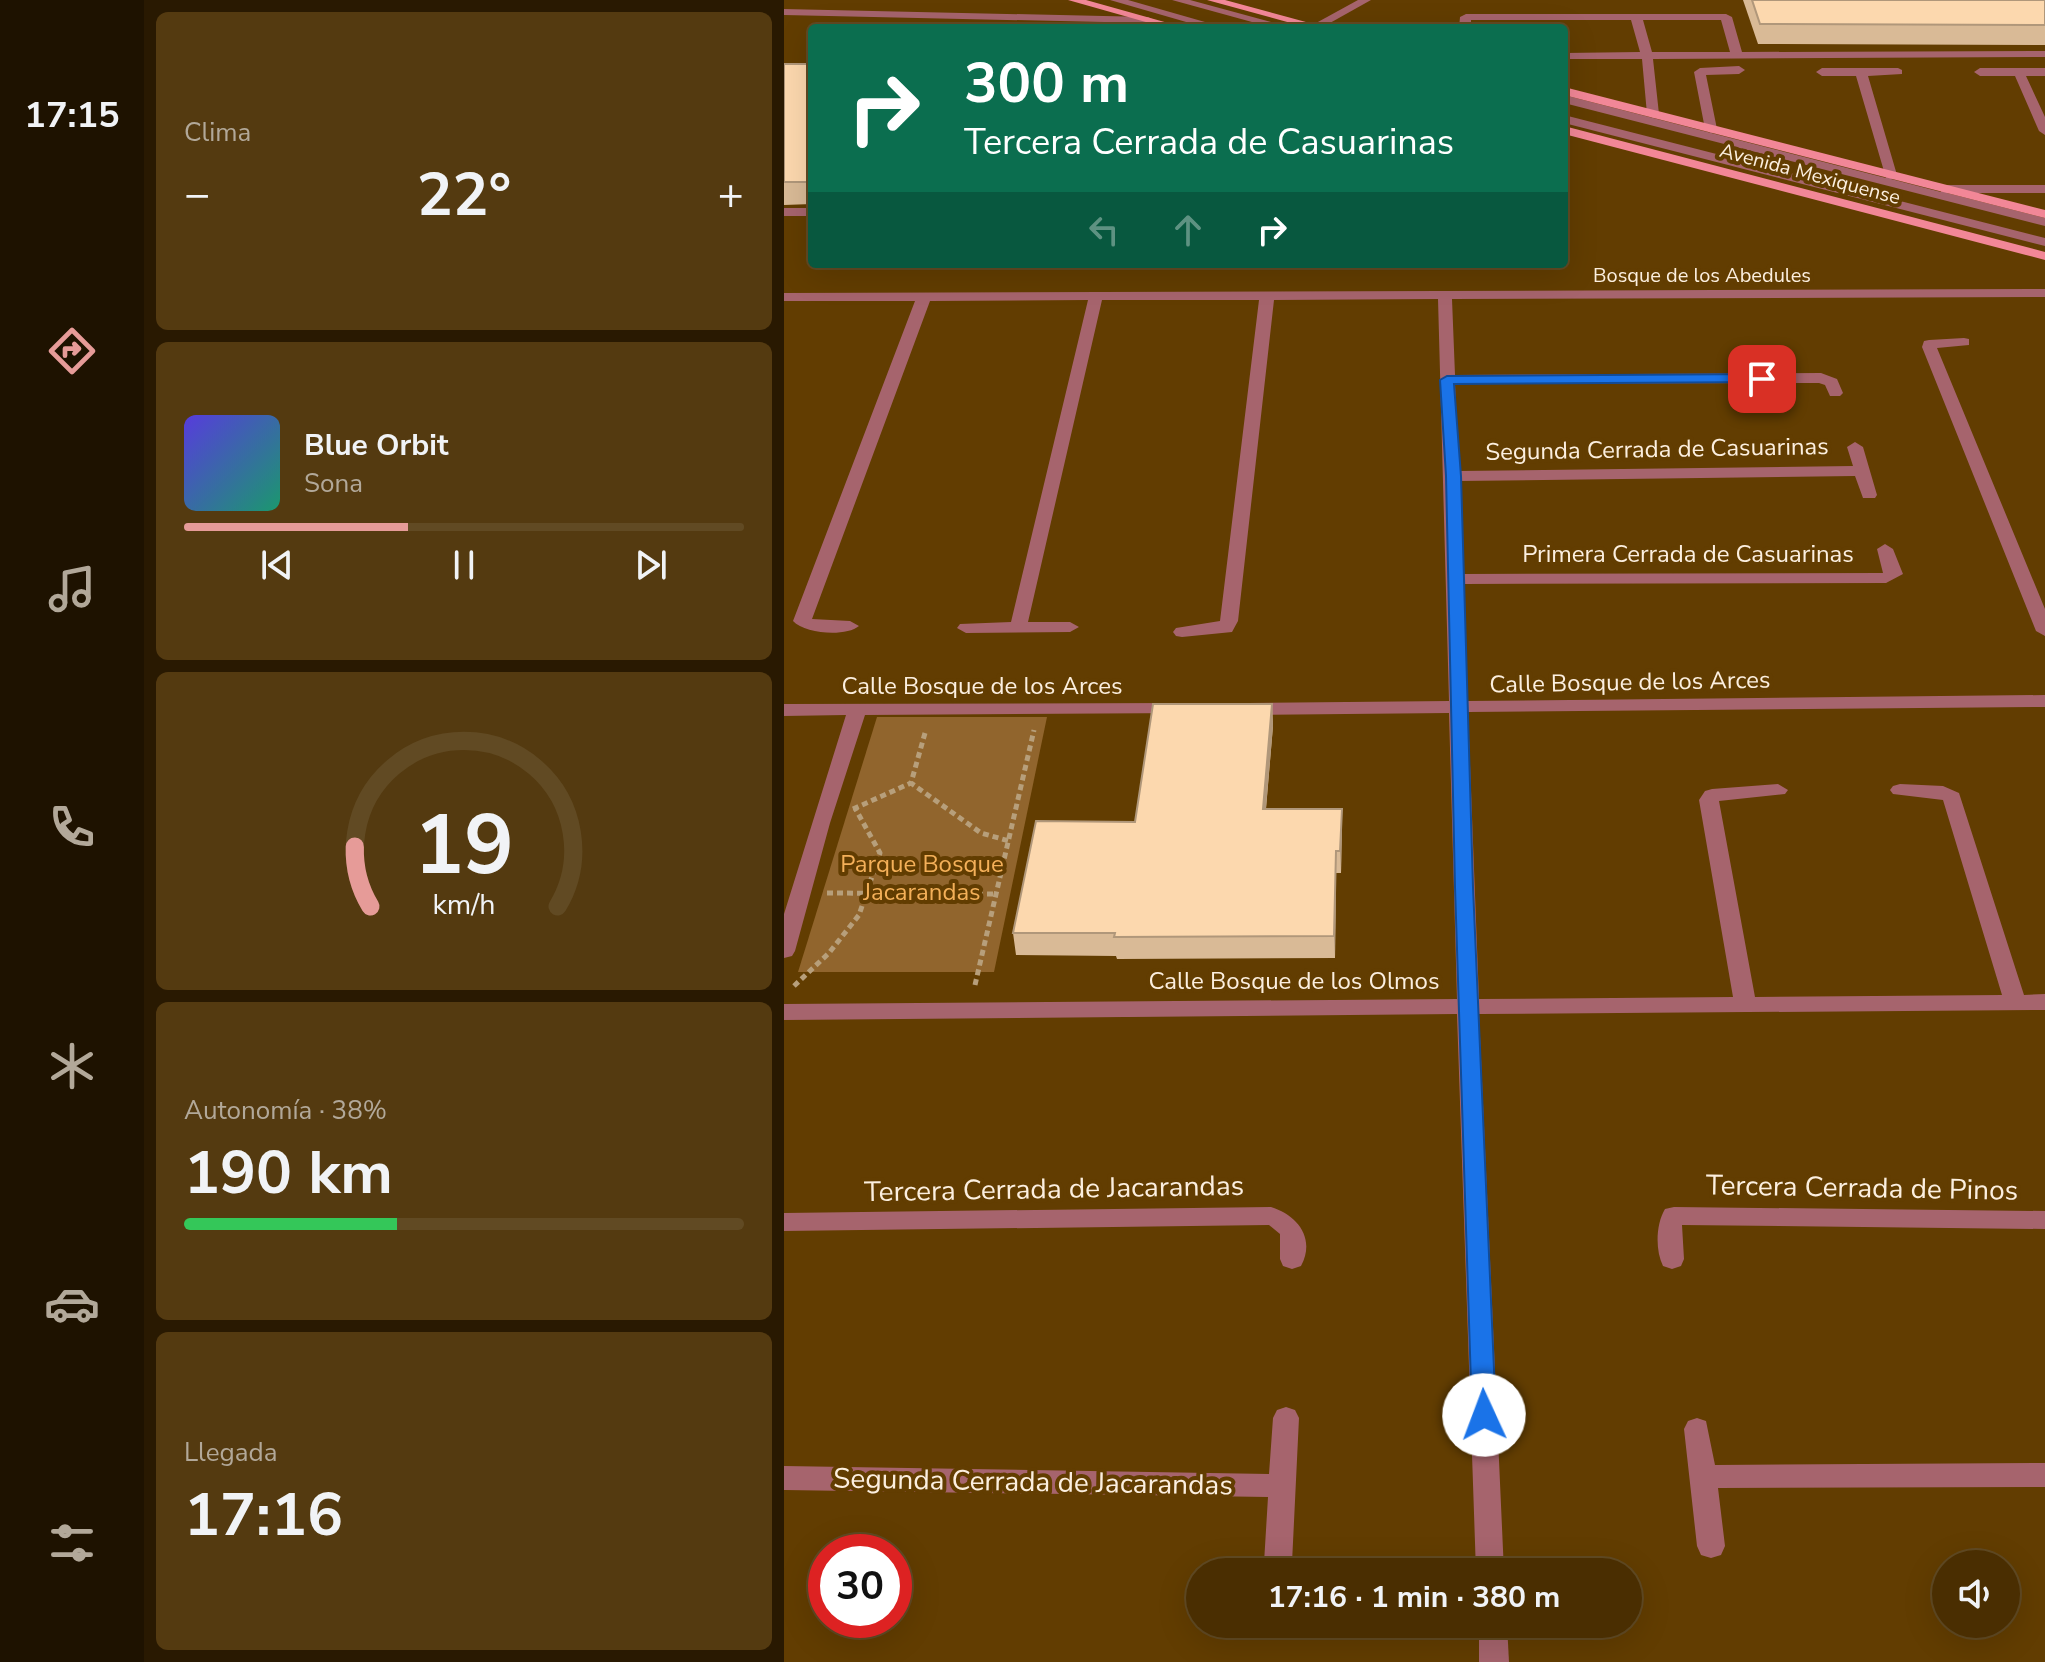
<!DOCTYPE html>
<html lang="es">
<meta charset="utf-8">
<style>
body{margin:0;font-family:"Nunito Sans",sans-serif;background:#543a10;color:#f1f3f6;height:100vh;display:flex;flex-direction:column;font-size:30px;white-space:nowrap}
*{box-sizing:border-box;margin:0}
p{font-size:26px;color:#b2a899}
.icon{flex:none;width:44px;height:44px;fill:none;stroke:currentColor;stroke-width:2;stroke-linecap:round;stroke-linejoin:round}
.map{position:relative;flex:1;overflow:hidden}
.drawer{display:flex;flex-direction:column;gap:12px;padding:12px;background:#291901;width:640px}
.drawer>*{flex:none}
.top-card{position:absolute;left:24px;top:24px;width:760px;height:244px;border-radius:8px;box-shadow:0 8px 32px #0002,0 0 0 2px #614a23;background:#0b6e4f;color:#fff;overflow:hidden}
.fabs{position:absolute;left:1148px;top:1550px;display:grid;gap:16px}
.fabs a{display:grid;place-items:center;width:88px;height:88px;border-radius:50%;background:#4a2e01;box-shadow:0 8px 32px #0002,0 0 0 2px #614a23;font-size:40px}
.speed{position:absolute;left:24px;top:1534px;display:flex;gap:16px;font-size:40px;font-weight:700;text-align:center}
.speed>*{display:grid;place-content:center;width:104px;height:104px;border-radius:50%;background:#4a2e01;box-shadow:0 8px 32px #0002,0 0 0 2px #614a23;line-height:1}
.speed .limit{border:12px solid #d22;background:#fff;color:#111}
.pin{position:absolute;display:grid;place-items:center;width:68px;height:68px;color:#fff;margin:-34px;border-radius:16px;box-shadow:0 4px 12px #0006}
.me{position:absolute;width:88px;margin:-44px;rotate:358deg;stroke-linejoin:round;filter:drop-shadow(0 0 6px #0008)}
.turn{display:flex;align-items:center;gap:28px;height:168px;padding:0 24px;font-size:36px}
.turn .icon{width:104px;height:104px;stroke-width:2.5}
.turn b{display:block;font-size:56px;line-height:68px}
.lanes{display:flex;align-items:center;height:76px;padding:0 24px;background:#0003;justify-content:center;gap:40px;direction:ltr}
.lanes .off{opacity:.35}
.big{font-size:60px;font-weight:700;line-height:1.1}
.drawer .widget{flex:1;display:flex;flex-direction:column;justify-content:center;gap:12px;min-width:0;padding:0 28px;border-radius:12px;background:#543a10}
.drawer .dial{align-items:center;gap:0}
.dial svg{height:208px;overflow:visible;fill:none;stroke:#614a23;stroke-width:7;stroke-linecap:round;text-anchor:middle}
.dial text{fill:#f1f3f6;stroke:none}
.song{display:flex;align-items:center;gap:24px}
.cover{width:96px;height:96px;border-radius:12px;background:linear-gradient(135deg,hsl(250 70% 55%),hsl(160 70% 35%))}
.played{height:8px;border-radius:4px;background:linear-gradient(90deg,#e69b98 40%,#614a23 40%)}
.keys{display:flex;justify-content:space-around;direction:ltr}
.heat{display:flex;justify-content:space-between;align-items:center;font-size:44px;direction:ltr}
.charge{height:12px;border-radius:6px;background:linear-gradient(90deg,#34c759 38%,#614a23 0)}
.trip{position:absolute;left:402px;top:1558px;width:456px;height:80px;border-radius:40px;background:#4a2e01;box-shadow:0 8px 32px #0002,0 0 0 2px #614a23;font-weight:700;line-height:80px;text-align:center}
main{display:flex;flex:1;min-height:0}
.tabs{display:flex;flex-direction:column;width:144px;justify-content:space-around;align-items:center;background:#1e1200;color:#b2a899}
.tabs .icon{width:56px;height:56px}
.tabs .selected{color:#e69b98}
.tabs b{font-size:36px;color:#f1f3f6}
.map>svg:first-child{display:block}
.green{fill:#91652d}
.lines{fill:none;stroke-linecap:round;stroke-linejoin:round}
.path{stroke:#b79f7b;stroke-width:5;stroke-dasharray:6 4;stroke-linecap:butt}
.minor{fill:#a6646d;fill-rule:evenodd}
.major{fill:#f28797;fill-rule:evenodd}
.wall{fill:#d9ba96}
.shaded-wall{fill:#b0977a}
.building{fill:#fcd8ae;stroke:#b0977a;stroke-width:2}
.route{fill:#1a73e8;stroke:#114b97;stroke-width:2}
.labels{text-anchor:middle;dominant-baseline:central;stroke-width:8;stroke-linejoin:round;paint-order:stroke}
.far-street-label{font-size:20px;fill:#fcefdf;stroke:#623d01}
.street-label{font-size:24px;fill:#fcefdf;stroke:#623d01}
.park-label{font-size:24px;fill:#f4b059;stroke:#623d01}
.near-street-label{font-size:28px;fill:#fcefdf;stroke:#623d01}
</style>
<main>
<nav class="tabs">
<b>17:15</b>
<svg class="icon selected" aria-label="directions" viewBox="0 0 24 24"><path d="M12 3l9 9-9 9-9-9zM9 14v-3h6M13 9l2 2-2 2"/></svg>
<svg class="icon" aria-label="music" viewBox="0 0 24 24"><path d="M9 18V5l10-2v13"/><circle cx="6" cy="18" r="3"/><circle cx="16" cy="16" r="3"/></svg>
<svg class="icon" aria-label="phone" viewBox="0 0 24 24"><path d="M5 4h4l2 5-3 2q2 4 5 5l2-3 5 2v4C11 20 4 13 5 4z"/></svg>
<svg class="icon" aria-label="climate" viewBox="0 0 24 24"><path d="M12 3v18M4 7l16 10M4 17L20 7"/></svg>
<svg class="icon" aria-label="car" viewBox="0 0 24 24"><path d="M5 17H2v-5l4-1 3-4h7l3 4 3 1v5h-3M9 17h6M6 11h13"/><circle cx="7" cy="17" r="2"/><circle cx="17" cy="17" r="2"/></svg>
<svg class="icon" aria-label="filters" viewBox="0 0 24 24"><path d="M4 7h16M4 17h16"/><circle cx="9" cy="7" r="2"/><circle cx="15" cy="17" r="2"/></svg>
</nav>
<section class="drawer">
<div class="widget"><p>Clima</p>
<div class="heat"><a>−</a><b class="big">22°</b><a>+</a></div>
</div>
<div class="widget">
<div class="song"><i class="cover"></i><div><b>Blue Orbit</b><p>Sona</p></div></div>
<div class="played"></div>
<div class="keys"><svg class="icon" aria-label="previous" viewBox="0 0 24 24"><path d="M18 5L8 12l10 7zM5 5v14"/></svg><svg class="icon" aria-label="pause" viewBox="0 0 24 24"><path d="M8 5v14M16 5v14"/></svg><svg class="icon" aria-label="next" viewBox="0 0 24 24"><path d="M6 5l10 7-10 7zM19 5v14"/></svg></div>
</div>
<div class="widget dial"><svg viewBox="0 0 100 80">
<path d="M14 69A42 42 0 1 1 86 69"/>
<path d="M14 69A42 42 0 0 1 8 46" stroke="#e69b98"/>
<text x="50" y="56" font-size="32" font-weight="700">19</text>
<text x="50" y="72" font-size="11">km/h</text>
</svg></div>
<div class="widget"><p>Autonomía · 38%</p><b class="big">190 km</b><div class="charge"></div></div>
<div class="widget"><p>Llegada</p><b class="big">17:16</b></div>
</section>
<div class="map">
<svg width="1261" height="1662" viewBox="0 0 1261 1662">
<rect width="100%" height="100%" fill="#623d01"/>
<path class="green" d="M 93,717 L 263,717 L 210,972 L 14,972 Z"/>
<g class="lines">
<g class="path">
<path d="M 141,733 L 127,783 L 197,833 L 225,841"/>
<path d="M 69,809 L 127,783"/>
<path d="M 43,893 L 212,894"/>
<path d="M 191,985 L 250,730"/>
<path d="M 10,986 L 45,953 L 75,915 L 96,853 L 71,808"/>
</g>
<g class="minor">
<path d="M 326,0 L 344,0 L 442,28 L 423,28 Z"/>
<path d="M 388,0 L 406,0 L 509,28 L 490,28 Z"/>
<path d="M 574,0 L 587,0 L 537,28 L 523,28 Z"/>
<path d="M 0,9 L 364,17 L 370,20 L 364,23 L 0,15 Z"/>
<path d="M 682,14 L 942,14 L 948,17 L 958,52 L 1261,51 L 1261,57 L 869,59 L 875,114 L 869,118 L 863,114 L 858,59 L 780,59 L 780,53 L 856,52 L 847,20 L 687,20 L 687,28 L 675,28 L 676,17 ZM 859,20 L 937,20 L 946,52 L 868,52 Z"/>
<path d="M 916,68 L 955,66 L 961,70 L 955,74 L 922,75 L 933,129 L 927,133 L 921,129 L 910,72 Z"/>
<path d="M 1114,68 L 1118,70 L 1118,74 L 1084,76 L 1113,175 L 1107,179 L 1157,192 L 1157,186 L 1162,185 L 1261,185 L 1261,193 L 1163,193 L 1261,218 L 1261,226 L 780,103 L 780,95 L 1102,178 L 1072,76 L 1038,76 L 1032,72 L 1038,68 Z"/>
<path d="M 1261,68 L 1261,76 L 1242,76 L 1261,117 L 1261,135 L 1255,131 L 1231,76 L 1196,76 L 1190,72 L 1196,68 Z"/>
<path d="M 780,115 L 1261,238 L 1261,246 L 780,123 Z"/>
<rect x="0" y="208" width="28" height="8"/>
<path d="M 1261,289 L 1261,297 L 668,299 L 671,375 L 1037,373 L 1053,379 L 1059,393 L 1056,396 L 1046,396 L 1041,385 L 1035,383 L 671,384 L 675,471 L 1069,466 L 1063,447 L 1071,442 L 1079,447 L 1093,495 L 1091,498 L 1079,498 L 1071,476 L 675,481 L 679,574 L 1099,573 L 1093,549 L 1101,544 L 1109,549 L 1119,574 L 1102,583 L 679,584 L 683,701 L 1261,695 L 1261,707 L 684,712 L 695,999 L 949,997 L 915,800 L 921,791 L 928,789 L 994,784 L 1004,790 L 1001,794 L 935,801 L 971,997 L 1218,995 L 1159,800 L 1109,794 L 1106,790 L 1109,786 L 1116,784 L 1159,786 L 1175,793 L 1240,995 L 1261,994 L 1261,1010 L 695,1014 L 720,1572 L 692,1572 L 673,1014 L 0,1020 L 0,1004 L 673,999 L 665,713 L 464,715 L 455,709 L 464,703 L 665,701 L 654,299 L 490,300 L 454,621 L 448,632 L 398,637 L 392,636 L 389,632 L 392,628 L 436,621 L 475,300 L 318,300 L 244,622 L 286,622 L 295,627 L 286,632 L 182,633 L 173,628 L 176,624 L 227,622 L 304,300 L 146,301 L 28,619 L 66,621 L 75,626 C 62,637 21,634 9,621 L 131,301 L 0,301 L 0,293 Z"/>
<path d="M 1180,338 L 1185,339 L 1185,345 L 1153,348 L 1261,609 L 1261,636 L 1252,631 L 1138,347 L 1140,341 L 1145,340 Z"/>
<path d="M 396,703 L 405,709 L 403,713 L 81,715 L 46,823 L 11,951 L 8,956 L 0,958 L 0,914 L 62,715 L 0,716 L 0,704 Z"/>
<path d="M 487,1207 C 513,1215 532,1238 517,1266 L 508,1269 L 499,1266 L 496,1259 L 496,1234 L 485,1225 L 0,1231 L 0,1213 Z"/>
<path d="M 890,1207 L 1261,1211 L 1261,1229 L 898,1225 L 900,1259 L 897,1266 L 888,1269 L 879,1266 C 871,1250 872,1224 881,1209 Z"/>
<path d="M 502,1407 L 511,1410 L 515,1418 L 508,1563 L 503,1572 L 484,1572 L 480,1563 L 484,1497 L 0,1490 L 0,1466 L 485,1474 L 489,1418 L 493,1410 Z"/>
<path d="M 913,1418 L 922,1421 L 931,1465 L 1261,1463 L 1261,1487 L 934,1488 L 941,1546 L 937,1555 L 927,1558 L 917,1555 L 913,1546 L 900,1429 L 904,1421 Z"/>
<path d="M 695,1624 L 723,1624 L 725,1662 L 695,1662 Z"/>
</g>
<g class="major">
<path d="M 284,0 L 302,0 L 402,28 L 383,28 Z"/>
<path d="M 423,0 L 441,0 L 544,28 L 525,28 Z"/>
<path d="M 780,87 L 1261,210 L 1261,218 L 780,95 Z"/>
<path d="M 780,126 L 1261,252 L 1261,260 L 780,134 Z"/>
</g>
</g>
<g class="wall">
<path d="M 959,0 L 1261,0 L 1261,45 L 974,44 Z"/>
<path d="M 0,64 L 28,64 L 28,204 L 0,205 Z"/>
<path d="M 488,704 L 489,726 L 482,809 L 558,809 L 557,873 L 552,873 L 551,958 L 333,959 L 332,956 L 232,955 L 229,933 L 351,822 Z"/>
</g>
<g class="shaded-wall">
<path d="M 28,174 L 28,204 L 24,182 Z"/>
<path d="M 488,704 L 489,726 L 480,831 L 479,809 Z"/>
<path d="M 558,809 L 558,831 L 557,873 L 556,851 Z"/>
<path d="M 552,851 L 552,873 L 551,958 L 550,936 Z"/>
</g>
<g class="building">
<path d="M 968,0 L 1261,0 L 1261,25 L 976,24 Z"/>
<path d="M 0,64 L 28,64 L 28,174 L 24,182 L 0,182 Z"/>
<path d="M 369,704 L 488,704 L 479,809 L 558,809 L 556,851 L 552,851 L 550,936 L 330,937 L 331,933 L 229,933 L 252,821 L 351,822 Z"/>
</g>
<path class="route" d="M 978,374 L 983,376 L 983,382 L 670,384 L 677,476 L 689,887 L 712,1415 L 709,1422 L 700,1425 L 692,1422 L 688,1415 L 671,887 L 662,476 L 656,380 L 663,376 Z"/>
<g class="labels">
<g class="far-street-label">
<text transform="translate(1026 174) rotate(15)">Avenida Mexiquense</text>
<text x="918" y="275">Bosque de los Abedules</text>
</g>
<g class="street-label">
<text transform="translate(873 449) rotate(-1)">Segunda Cerrada de Casuarinas</text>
<text x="904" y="554">Primera Cerrada de Casuarinas</text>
<text transform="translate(846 682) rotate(-1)">Calle Bosque de los Arces</text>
<text x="198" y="686">Calle Bosque de los Arces</text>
<text x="510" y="981">Calle Bosque de los Olmos</text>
</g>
<g class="park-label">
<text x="138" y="864">Parque Bosque<tspan x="138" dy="28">Jacarandas</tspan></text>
</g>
<g class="near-street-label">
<text transform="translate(1078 1188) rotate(1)">Tercera Cerrada de Pinos</text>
<text transform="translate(270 1189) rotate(-1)">Tercera Cerrada de Jacarandas</text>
<text transform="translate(249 1482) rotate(1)">Segunda Cerrada de Jacarandas</text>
</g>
</g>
</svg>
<div class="fabs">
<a><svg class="icon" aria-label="sound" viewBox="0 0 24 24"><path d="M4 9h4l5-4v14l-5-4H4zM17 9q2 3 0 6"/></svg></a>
</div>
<div class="speed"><div class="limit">30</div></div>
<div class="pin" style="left:978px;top:379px;background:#d93025"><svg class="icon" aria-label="arrive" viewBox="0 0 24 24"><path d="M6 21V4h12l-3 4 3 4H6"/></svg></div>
<svg class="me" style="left:700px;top:1415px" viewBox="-20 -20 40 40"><circle r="19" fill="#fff"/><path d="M0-13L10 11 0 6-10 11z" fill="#1a73e8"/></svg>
<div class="trip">17:16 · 1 min · 380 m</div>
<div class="top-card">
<div class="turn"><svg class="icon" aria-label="right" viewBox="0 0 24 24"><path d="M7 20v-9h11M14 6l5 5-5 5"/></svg><div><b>300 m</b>Tercera Cerrada de Casuarinas</div></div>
<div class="lanes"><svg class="icon off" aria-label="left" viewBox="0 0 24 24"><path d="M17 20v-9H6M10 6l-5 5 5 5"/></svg><svg class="icon off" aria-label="ahead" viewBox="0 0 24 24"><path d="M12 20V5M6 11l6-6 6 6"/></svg><svg class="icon" aria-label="right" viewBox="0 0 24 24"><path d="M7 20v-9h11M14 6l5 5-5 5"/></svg></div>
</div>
</div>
</main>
